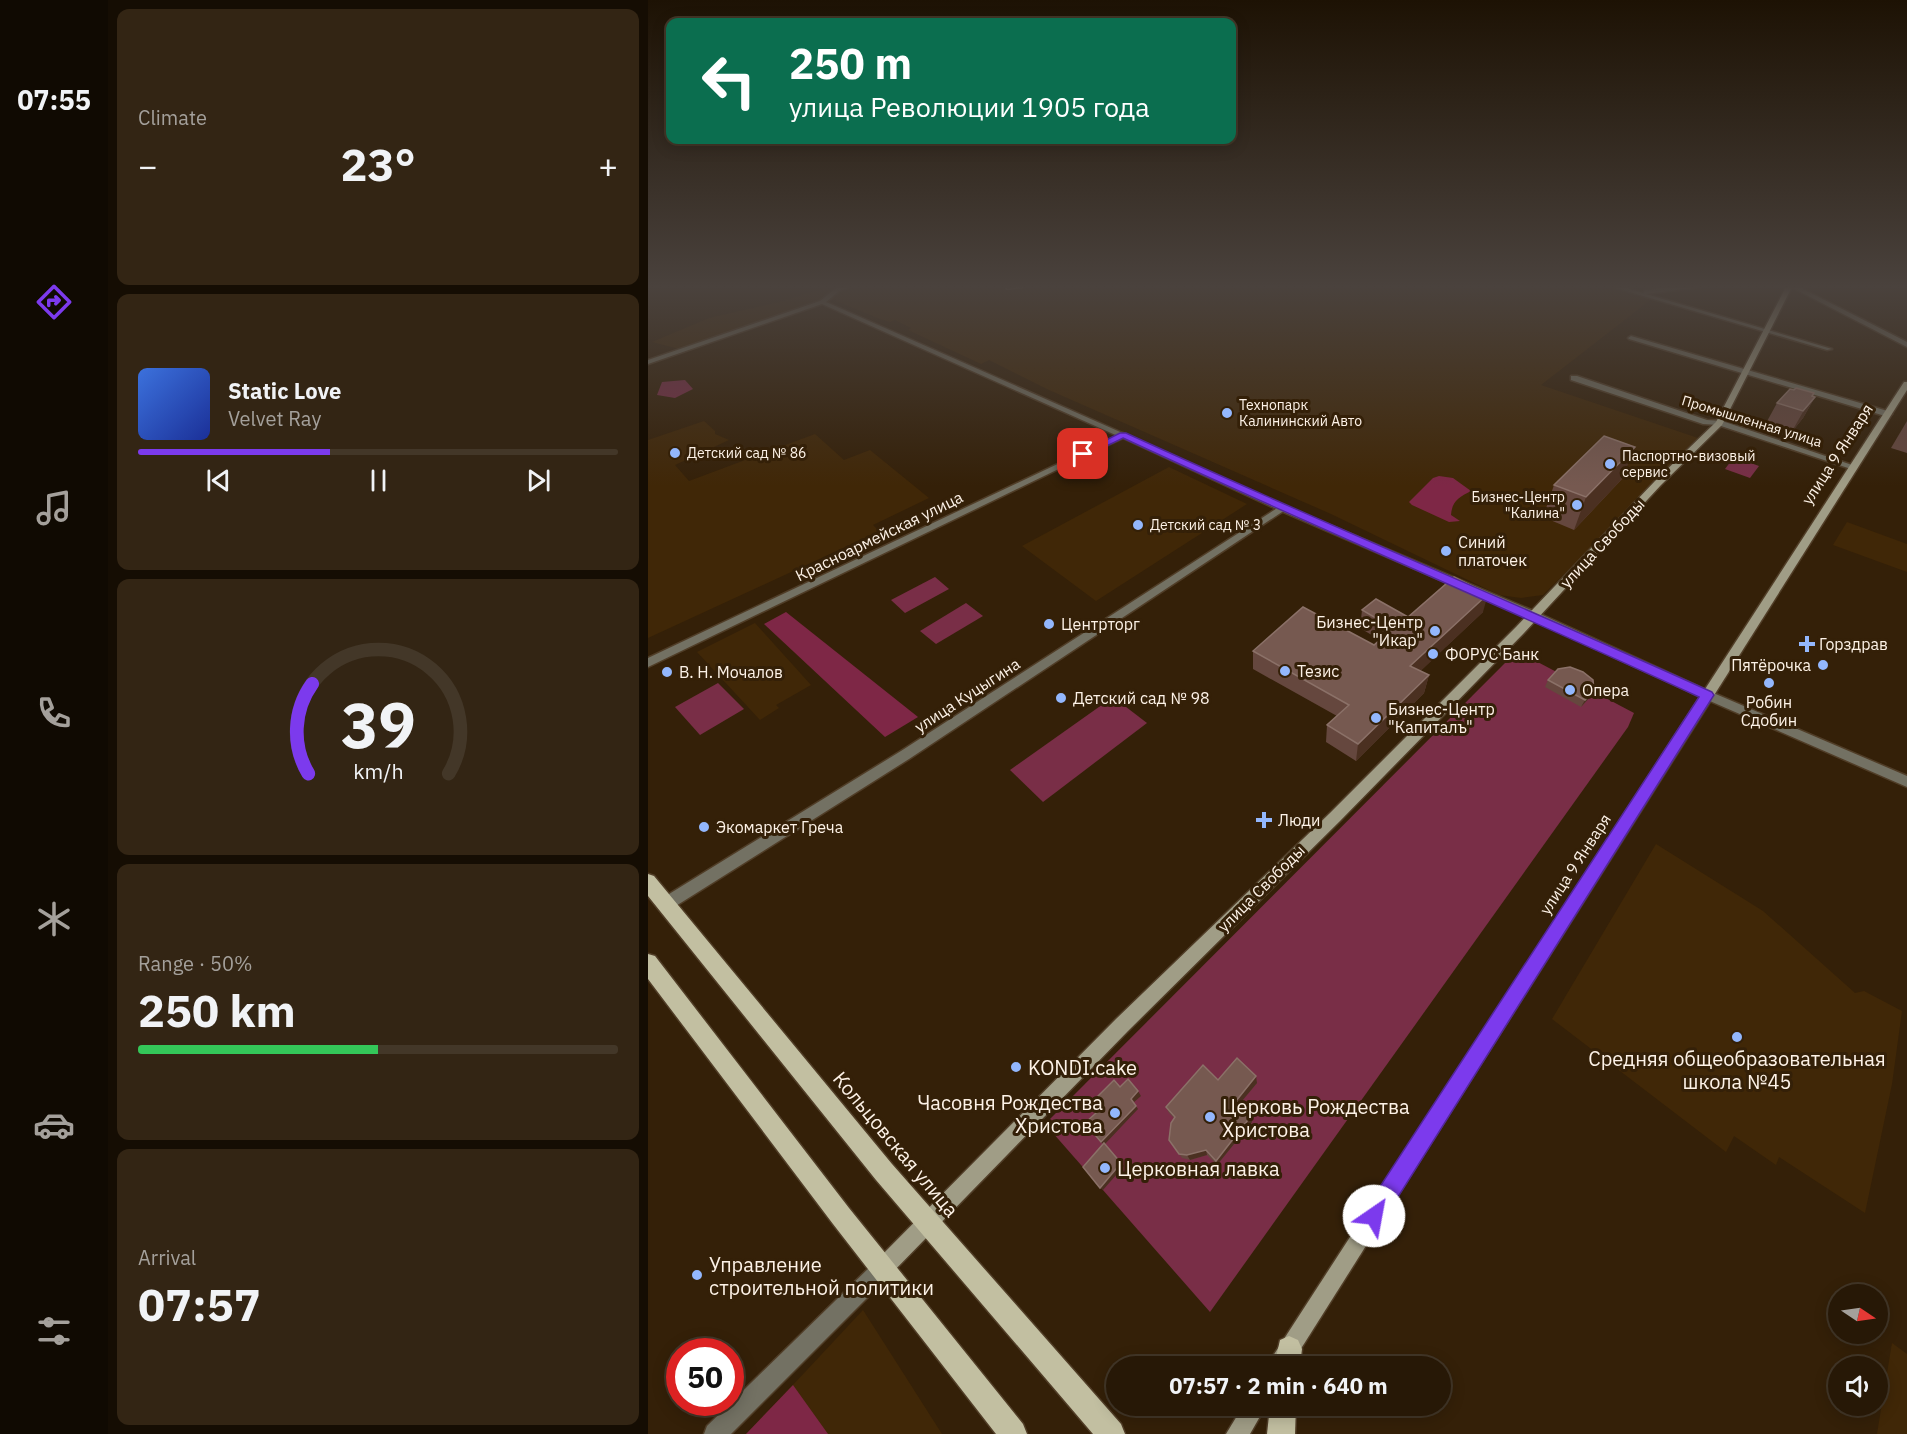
<!DOCTYPE html>
<meta charset="utf-8">
<style>
body{margin:0;font-family:"IBM Plex Sans",sans-serif;background:#332514;color:#f1f3f6;height:100vh;display:flex;flex-direction:column;font-size:22px;white-space:nowrap}
*{box-sizing:border-box;margin:0}
p{font-size:20px;color:#a4a09b}
.icon{flex:none;width:33px;height:33px;fill:none;stroke:currentColor;stroke-width:2;stroke-linecap:round;stroke-linejoin:round}
.map{position:relative;flex:1;overflow:hidden}
.details{display:flex;flex-direction:column;gap:9px;padding:9px;background:#150d03;width:540px}
.details>*{flex:none}
.banner{position:absolute;left:18px;top:18px;width:570px;height:126px;border-radius:12px;box-shadow:0 3px 15px #0003,0 0 0 2px #433728;background:#0b6e4f;color:#fff;overflow:hidden}
.needle{width:39px;rotate:103deg}
.tools{position:absolute;left:1180px;top:1284px;display:grid;gap:12px}
.tools a{display:grid;place-items:center;width:60px;height:60px;border-radius:50%;background:#271806;box-shadow:0 3px 15px #0003,0 0 0 2px #433728;font-size:30px}
.speed{position:absolute;left:18px;top:1338px;display:flex;gap:12px;font-size:30px;font-weight:700;text-align:center}
.speed>*{display:grid;place-content:center;width:78px;height:78px;border-radius:50%;background:#271806;box-shadow:0 3px 15px #0003,0 0 0 2px #433728;line-height:1}
.speed .limit{border:9px solid #d22;background:#fff;color:#111}
.pin{position:absolute;display:grid;place-items:center;width:51px;height:51px;color:#fff;margin:-26px;border-radius:12px;box-shadow:0 3px 9px #0006}
.me{position:absolute;width:66px;margin:-33px;rotate:33deg;stroke-linejoin:round;filter:drop-shadow(0 0 4px #0008)}
.turn{display:flex;align-items:center;gap:21px;height:126px;padding:0 24px;font-size:27px}
.turn .icon{width:78px;height:78px;stroke-width:2.5}
.turn b{display:block;font-size:42px;line-height:51px}
.big{font-size:45px;font-weight:800;line-height:1.1}
.details .tile{flex:1;display:flex;flex-direction:column;justify-content:center;gap:9px;min-width:0;padding:0 21px;border-radius:12px;background:#332514}
.details .dial{align-items:center;gap:0}
.dial svg{height:156px;overflow:visible;fill:none;stroke:#433728;stroke-width:7;stroke-linecap:round;text-anchor:middle}
.dial text{fill:#f1f3f6;stroke:none}
.song{display:flex;align-items:center;gap:18px}
.cover{width:72px;height:72px;border-radius:9px;background:linear-gradient(135deg,hsl(220 70% 55%),hsl(230 70% 35%))}
.played{height:6px;border-radius:3px;background:linear-gradient(90deg,#7c3aed 40%,#433728 40%)}
.keys{display:flex;justify-content:space-around;direction:ltr}
.heat{display:flex;justify-content:space-between;align-items:center;font-size:33px;direction:ltr}
.charge{height:9px;border-radius:4px;background:linear-gradient(90deg,#34c759 50%,#433728 0)}
.trip{position:absolute;left:458px;top:1356px;width:345px;height:60px;border-radius:30px;background:#271806;box-shadow:0 3px 15px #0003,0 0 0 2px #433728;font-weight:800;line-height:60px;text-align:center}
main{display:flex;flex:1;min-height:0}
.tabs{display:flex;flex-direction:column;width:108px;justify-content:space-around;align-items:center;background:#100a02;color:#a4a09b}
.tabs .icon{width:42px;height:42px}
.tabs .active{color:#7c3aed}
.tabs b{font-size:27px;color:#f1f3f6}
.map>svg:first-child{display:block}
.built{fill:#402707}
.green{fill:#792e47}
.forest{fill:#7e2746}
.lines{fill:none;stroke-linecap:round;stroke-linejoin:round}
.minor-casing{stroke:#503d27;stroke-width:3}
.tertiary-casing{stroke:#503d27;stroke-width:3}
.secondary-casing{stroke:#503d27;stroke-width:3}
.primary-casing{stroke:#503d27;stroke-width:3}
.minor{fill:#737163;fill-rule:evenodd}
.tertiary{fill:#737163;fill-rule:evenodd}
.secondary{fill:#a09d86;fill-rule:evenodd}
.primary{fill:#c2bfa1;fill-rule:evenodd}
.rail-casing{stroke:#beb0a1;stroke-width:4}
.rail{stroke:#342008;stroke-width:2;stroke-dasharray:8;stroke-linecap:butt}
.wall{fill:#65473e}
.shaded-wall{fill:#4b3021}
.building{fill:#765950;stroke:#8b7168;stroke-width:1.5}
.route{fill:#7c3aed;stroke:#51269a;stroke-width:1.5}
.poi-dot{fill:#93b7fd;stroke:#342008;stroke-width:2}
.labels{text-anchor:middle;dominant-baseline:central;stroke-width:6;stroke-linejoin:round;paint-order:stroke}
.far-poi-label{font-size:14px;fill:#fdf2e7;stroke:#342008;text-anchor:start}
.far-street-label{font-size:14px;fill:#fdf2e7;stroke:#342008}
.street-label{font-size:16px;fill:#fdf2e7;stroke:#342008}
.poi-label{font-size:16px;fill:#fdf2e7;stroke:#342008;text-anchor:start}
.near-poi-label{font-size:20px;fill:#fdf2e7;stroke:#342008;text-anchor:start}
.near-street-label{font-size:20px;fill:#fdf2e7;stroke:#342008}
</style>
<main>
<nav class="tabs">
<b>07:55</b>
<svg class="icon active" aria-label="directions" viewBox="0 0 24 24"><path d="M12 3l9 9-9 9-9-9zM9 14v-3h6M13 9l2 2-2 2"/></svg>
<svg class="icon" aria-label="music" viewBox="0 0 24 24"><path d="M9 18V5l10-2v13"/><circle cx="6" cy="18" r="3"/><circle cx="16" cy="16" r="3"/></svg>
<svg class="icon" aria-label="phone" viewBox="0 0 24 24"><path d="M5 4h4l2 5-3 2q2 4 5 5l2-3 5 2v4C11 20 4 13 5 4z"/></svg>
<svg class="icon" aria-label="climate" viewBox="0 0 24 24"><path d="M12 3v18M4 7l16 10M4 17L20 7"/></svg>
<svg class="icon" aria-label="car" viewBox="0 0 24 24"><path d="M5 17H2v-5l4-1 3-4h7l3 4 3 1v5h-3M9 17h6M6 11h13"/><circle cx="7" cy="17" r="2"/><circle cx="17" cy="17" r="2"/></svg>
<svg class="icon" aria-label="filters" viewBox="0 0 24 24"><path d="M4 7h16M4 17h16"/><circle cx="9" cy="7" r="2"/><circle cx="15" cy="17" r="2"/></svg>
</nav>
<section class="details">
<div class="tile"><p>Climate</p>
<div class="heat"><a>−</a><b class="big">23°</b><a>+</a></div>
</div>
<div class="tile">
<div class="song"><i class="cover"></i><div><b>Static Love</b><p>Velvet Ray</p></div></div>
<div class="played"></div>
<div class="keys"><svg class="icon" aria-label="previous" viewBox="0 0 24 24"><path d="M18 5L8 12l10 7zM5 5v14"/></svg><svg class="icon" aria-label="pause" viewBox="0 0 24 24"><path d="M8 5v14M16 5v14"/></svg><svg class="icon" aria-label="next" viewBox="0 0 24 24"><path d="M6 5l10 7-10 7zM19 5v14"/></svg></div>
</div>
<div class="tile dial"><svg viewBox="0 0 100 80">
<path d="M14 69A42 42 0 1 1 86 69"/>
<path d="M14 69A42 42 0 0 1 16 23" stroke="#7c3aed"/>
<text x="50" y="56" font-size="32" font-weight="700">39</text>
<text x="50" y="72" font-size="11">km/h</text>
</svg></div>
<div class="tile"><p>Range · 50%</p><b class="big">250 km</b><div class="charge"></div></div>
<div class="tile"><p>Arrival</p><b class="big">07:57</b></div>
</section>
<div class="map">
<svg width="1259" height="1434" viewBox="0 0 1259 1434">
<rect width="100%" height="100%" fill="#342008"/>
<g class="built">
<path d="M 186,285 L 956,285 L 1005,298 L 893,385 L 1053,439 L 895,595 L 873,598 L 851,595 L 683,514 L 401,390 L 341,360 L 333,364 L 260,330 L 263,328 L 247,320 L 242,322 L 232,319 L 188,301 L 188,299 L 31,349 L 4,342 L 61,318 L 132,302 Z"/>
<path d="M 56,421 L 67,431 L 67,434 L 81,440 L 27,465 L 41,481 L 167,434 L 196,460 L 222,450 L 281,498 L 225,525 L 231,531 L 221,536 L 0,638 L 0,440 Z"/>
<path d="M 521,467 L 599,504 L 448,601 L 374,546 Z"/>
<path d="M 1199,522 L 1259,544 L 1259,572 L 1185,545 Z"/>
<path d="M 107,623 L 163,685 L 128,705 L 131,708 L 112,720 L 49,652 Z"/>
<path d="M 1008,844 L 1115,911 L 1207,993 L 1216,991 L 1254,1011 L 1244,1084 L 1217,1213 L 1131,1157 L 1128,1165 L 1086,1136 L 1078,1152 L 904,1019 Z"/>
<path d="M 215,1310 L 294,1434 L 98,1434 L 159,1370 Z"/>
<path d="M 1244,1343 L 1259,1354 L 1259,1434 L 1229,1434 Z"/>
</g>
<g class="green">
<path d="M 37,380 L 45,389 L 27,398 L 9,395 L 14,382 Z"/>
<path d="M 1086,457 L 1111,466 L 1102,478 L 1077,469 Z"/>
<path d="M 287,577 L 301,589 L 257,613 L 243,600 Z"/>
<path d="M 318,603 L 335,616 L 288,644 L 272,631 Z"/>
<path d="M 869,651 L 986,713 L 980,727 L 562,1312 L 397,1124 Z"/>
<path d="M 70,683 L 96,709 L 52,735 L 27,707 Z"/>
<path d="M 465,697 L 499,723 L 395,802 L 362,770 Z"/>
</g>
<g class="forest">
<path d="M 791,476 L 805,478 L 823,491 C 811,497 804,501 803,515 L 812,521 L 801,522 L 764,505 L 761,502 L 785,478 Z"/>
<path d="M 138,612 L 270,717 L 237,737 L 116,624 Z"/>
<path d="M 145,1385 L 180,1434 L 98,1434 Z"/>
</g>
<g class="lines">
<defs>
<g id="minor">
<path d="M 197,285 L 207,285 L 191,291 L 178,302 L 479,435 L 472,437 L 174,304 L 0,364 L 0,360 L 172,301 L 187,289 Z"/>
<path d="M 958,285 L 969,285 L 995,293 L 997,290 L 1043,285 L 1067,285 L 998,294 L 1184,349 L 1179,350 Z"/>
<path d="M 983,336 L 1243,412 L 1244,414 L 1237,416 L 981,339 L 980,338 Z"/>
<path d="M 923,376 L 929,376 L 1059,420 L 1074,421 L 1210,467 L 1203,469 L 1070,425 L 1055,424 L 923,380 Z"/>
<path d="M 634,505 L 639,508 L 637,510 L 261,759 L 23,909 L 18,911 L 13,909 L 11,904 L 13,899 L 253,751 Z"/>
</g>
<g id="tertiary">
<path d="M 1139,285 L 1147,285 L 1259,342 L 1259,347 Z"/>
<path d="M 475,433 L 637,506 L 888,612 L 1063,692 L 1259,776 L 1259,787 L 1055,698 L 880,618 L 631,510 L 475,438 L 0,667 L 0,658 Z"/>
<path d="M 234,1259 L 241,1262 L 244,1269 L 241,1276 L 83,1434 L 56,1434 L 59,1426 L 227,1262 Z"/>
</g>
<g id="secondary">
<path d="M 1139,285 L 1145,285 L 1074,425 L 1013,485 L 876,633 L 692,821 L 480,1031 L 241,1276 L 234,1279 L 227,1276 L 224,1269 L 227,1262 L 468,1019 L 682,813 L 868,627 L 1007,481 L 1068,422 Z"/>
<path d="M 1256,382 L 1259,382 L 1259,390 L 642,1366 L 620,1366 L 623,1359 Z"/>
<path d="M 595,1406 L 618,1406 L 602,1434 L 578,1434 Z"/>
</g>
<g id="primary">
<path d="M 0,874 L 6,876 L 244,1164 L 473,1424 L 477,1434 L 445,1434 L 228,1180 L 0,896 Z"/>
<path d="M 0,954 L 7,956 L 201,1208 L 375,1424 L 379,1434 L 348,1434 L 185,1224 L 0,979 Z"/>
<path d="M 641,1336 L 650,1340 L 654,1349 L 652,1366 L 626,1366 L 632,1340 Z"/>
<path d="M 622,1406 L 648,1406 L 647,1434 L 619,1434 Z"/>
</g>
</defs>
<use href="#minor" class="minor-casing"/>
<use href="#tertiary" class="tertiary-casing"/>
<use href="#secondary" class="secondary-casing"/>
<use href="#primary" class="primary-casing"/>
<use href="#minor" class="minor"/>
<use href="#tertiary" class="tertiary"/>
<use href="#secondary" class="secondary"/>
<use href="#primary" class="primary"/>
<defs>
<path id="rail" d="M 359,288 L 383,285"/>
</defs>
<use href="#rail" class="rail-casing"/>
<use href="#rail" class="rail"/>
</g>
<g class="wall">
<path d="M 1164,396 L 1167,397 L 1155,418 L 1143,433 L 1117,425 L 1129,403 Z"/>
<path d="M 1259,421 L 1259,453 L 1243,448 Z"/>
<path d="M 974,479 L 926,530 L 895,517 L 906,485 Z"/>
<path d="M 714,610 L 760,617 L 835,612 L 772,671 L 781,675 L 776,693 L 708,761 L 678,742 L 679,725 L 689,716 L 605,669 L 605,651 L 726,645 L 732,640 L 712,628 Z"/>
<path d="M 900,680 L 942,697 L 933,707 L 897,687 Z"/>
<path d="M 570,1080 L 609,1083 L 591,1104 L 603,1116 L 604,1122 L 569,1165 L 559,1155 L 542,1160 L 534,1158 L 521,1140 L 526,1118 L 521,1113 L 518,1107 Z"/>
</g>
<g class="shaded-wall">
<path d="M 1164,396 L 1156,410 L 1167,397 L 1155,418 L 1143,433 Z"/>
<path d="M 987,447 L 974,479 L 926,530 L 938,497 Z"/>
<path d="M 840,594 L 835,612 L 759,684 L 762,666 Z"/>
<path d="M 781,675 L 776,693 L 708,761 L 710,744 Z"/>
<path d="M 946,690 L 942,697 L 933,707 L 937,700 Z"/>
<path d="M 608,1076 L 609,1083 L 589,1107 L 588,1101 Z"/>
<path d="M 490,1091 L 493,1096 L 485,1103 L 483,1099 Z"/>
<path d="M 488,1106 L 490,1109 L 457,1144 L 476,1166 L 455,1190 L 452,1188 L 456,1145 L 453,1142 Z"/>
<path d="M 603,1116 L 604,1122 L 569,1165 L 568,1161 Z"/>
<path d="M 558,1150 L 559,1155 L 542,1160 L 539,1155 Z"/>
</g>
<g class="building">
<path d="M 1148,388 L 1166,393 L 1164,396 L 1167,397 L 1155,411 L 1129,403 L 1142,389 L 1146,390 Z"/>
<path d="M 956,436 L 987,447 L 938,497 L 906,485 Z"/>
<path d="M 806,577 L 840,594 L 762,666 L 781,675 L 710,744 L 679,725 L 701,705 L 605,651 L 655,607 L 726,645 L 745,628 L 714,610 L 728,599 L 760,617 Z"/>
<path d="M 922,667 L 935,672 L 945,680 L 946,690 L 937,700 L 900,680 L 910,669 Z"/>
<path d="M 589,1058 L 608,1076 L 588,1101 L 603,1116 L 568,1161 L 558,1150 L 539,1155 L 531,1154 L 521,1140 L 523,1123 L 527,1117 L 518,1107 L 555,1065 L 570,1080 Z"/>
<path d="M 480,1079 L 490,1091 L 483,1099 L 488,1106 L 453,1142 L 437,1123 L 448,1113 L 441,1105 L 466,1080 L 472,1087 Z"/>
<path d="M 456,1143 L 473,1163 L 452,1188 L 435,1167 Z"/>
</g>
<linearGradient id="sky" x2="0" y2="1"><stop stop-color="#1d1204"/><stop offset="0.59" stop-color="#4a423d"/><stop offset="1" stop-color="#4a423d" stop-opacity="0"/></linearGradient>
<rect width="1259" height="486" fill="url(#sky)"/>
<path class="route" d="M 472,433 L 478,433 C 672,522 870,604 1064,692 L 1066,695 L 733,1224 L 726,1227 L 718,1224 L 715,1216 L 718,1208 L 1051,697 C 860,609 666,527 475,438 L 438,456 L 430,454 Z"/>
<g class="poi-dot">
<circle cx="579" cy="413" r="6"/>
<circle cx="27" cy="453" r="6"/>
<circle cx="962" cy="464" r="6"/>
<circle cx="929" cy="505" r="6"/>
<circle cx="490" cy="525" r="6"/>
<circle cx="798" cy="551" r="6"/>
<circle cx="401" cy="624" r="6"/>
<circle cx="787" cy="631" r="6"/>
<path d="M1156 635h6v6h6v6h-6v6h-6v-6h-6v-6h6z"/>
<circle cx="785" cy="654" r="6"/>
<circle cx="1175" cy="665" r="6"/>
<circle cx="637" cy="671" r="6"/>
<circle cx="19" cy="672" r="6"/>
<circle cx="1121" cy="683" r="6"/>
<circle cx="922" cy="690" r="6"/>
<circle cx="413" cy="698" r="6"/>
<circle cx="728" cy="718" r="6"/>
<path d="M613 811h6v6h6v6h-6v6h-6v-6h-6v-6h6z"/>
<circle cx="56" cy="827" r="6"/>
<circle cx="1089" cy="1037" r="6"/>
<circle cx="368" cy="1067" r="6"/>
<circle cx="467" cy="1113" r="6"/>
<circle cx="562" cy="1117" r="6"/>
<circle cx="457" cy="1168" r="6"/>
<circle cx="49" cy="1275" r="6"/>
</g>
<g class="labels">
<g class="far-poi-label">
<text x="591" y="405">Технопарк<tspan x="591" dy="16">Калининский Авто</tspan></text>
<text x="39" y="453">Детский сад № 86</text>
<text x="974" y="456">Паспортно-визовый<tspan x="974" dy="16">сервис</tspan></text>
<text x="917" y="497" text-anchor="end">Бизнес-Центр<tspan x="917" dy="16">"Калина"</tspan></text>
<text x="502" y="525">Детский сад № 3</text>
</g>
<g class="far-street-label">
<text transform="translate(1104 421) rotate(17)">Промышленная улица</text>
</g>
<g class="street-label">
<text transform="translate(1189 454) rotate(-57)">улица 9 Января</text>
<text transform="translate(231 536) rotate(-26)">Красноармейская улица</text>
<text transform="translate(954 543) rotate(-47)">улица Свободы</text>
<text transform="translate(319 695) rotate(-33)">улица Куцыгина</text>
<text transform="translate(927 864) rotate(-57)">улица 9 Января</text>
<text transform="translate(613 888) rotate(-45)">улица Свободы</text>
</g>
<g class="poi-label">
<text x="810" y="542">Синий<tspan x="810" dy="18">платочек</tspan></text>
<text x="775" y="622" text-anchor="end">Бизнес-Центр<tspan x="775" dy="18">"Икар"</tspan></text>
<text x="413" y="624">Центрторг</text>
<text x="1171" y="644">Горздрав</text>
<text x="797" y="654">ФОРУС Банк</text>
<text x="1163" y="665" text-anchor="end">Пятёрочка</text>
<text x="649" y="671">Тезис</text>
<text x="31" y="672">В. Н. Мочалов</text>
<text x="934" y="690">Опера</text>
<text x="425" y="698">Детский сад № 98</text>
<text x="1121" y="702" text-anchor="middle">Робин<tspan x="1121" dy="18">Сдобин</tspan></text>
<text x="740" y="709">Бизнес-Центр<tspan x="740" dy="18">"Капиталъ"</tspan></text>
<text x="630" y="820">Люди</text>
<text x="68" y="827">Экомаркет Греча</text>
</g>
<g class="near-poi-label">
<text x="1089" y="1058" text-anchor="middle">Средняя общеобразовательная<tspan x="1089" dy="23">школа №45</tspan></text>
<text x="380" y="1067">KONDI.cake</text>
<text x="455" y="1102" text-anchor="end">Часовня Рождества<tspan x="455" dy="23">Христова</tspan></text>
<text x="574" y="1106">Церковь Рождества<tspan x="574" dy="23">Христова</tspan></text>
<text x="469" y="1168">Церковная лавка</text>
<text x="61" y="1264">Управление<tspan x="61" dy="23">строительной политики</tspan></text>
</g>
<g class="near-street-label">
<text transform="translate(248 1144) rotate(50)">Кольцовская улица</text>
</g>
</g>
</svg>
<div class="tools">
<a><svg class="needle" viewBox="-14 -14 28 28"><path d="M0-13l5 13h-10z" fill="#e53935"/><path d="M0 13l5-13h-10z" fill="#a4a09b"/></svg></a>
<a><svg class="icon" aria-label="sound" viewBox="0 0 24 24"><path d="M4 9h4l5-4v14l-5-4H4zM17 9q2 3 0 6"/></svg></a>
</div>
<div class="speed"><div class="limit">50</div></div>
<div class="pin" style="left:435px;top:454px;background:#d93025"><svg class="icon" aria-label="arrive" viewBox="0 0 24 24"><path d="M6 21V4h12l-3 4 3 4H6"/></svg></div>
<svg class="me" style="left:726px;top:1216px" viewBox="-20 -20 40 40"><circle r="19" fill="#fff"/><path d="M0-13L10 11 0 6-10 11z" fill="#7c3aed"/></svg>
<div class="trip">07:57 · 2 min · 640 m</div>
<div class="banner">
<div class="turn"><svg class="icon" aria-label="left" viewBox="0 0 24 24"><path d="M17 20v-9H6M10 6l-5 5 5 5"/></svg><div><b>250 m</b>улица Революции 1905 года</div></div>
</div>
</div>
</main>
